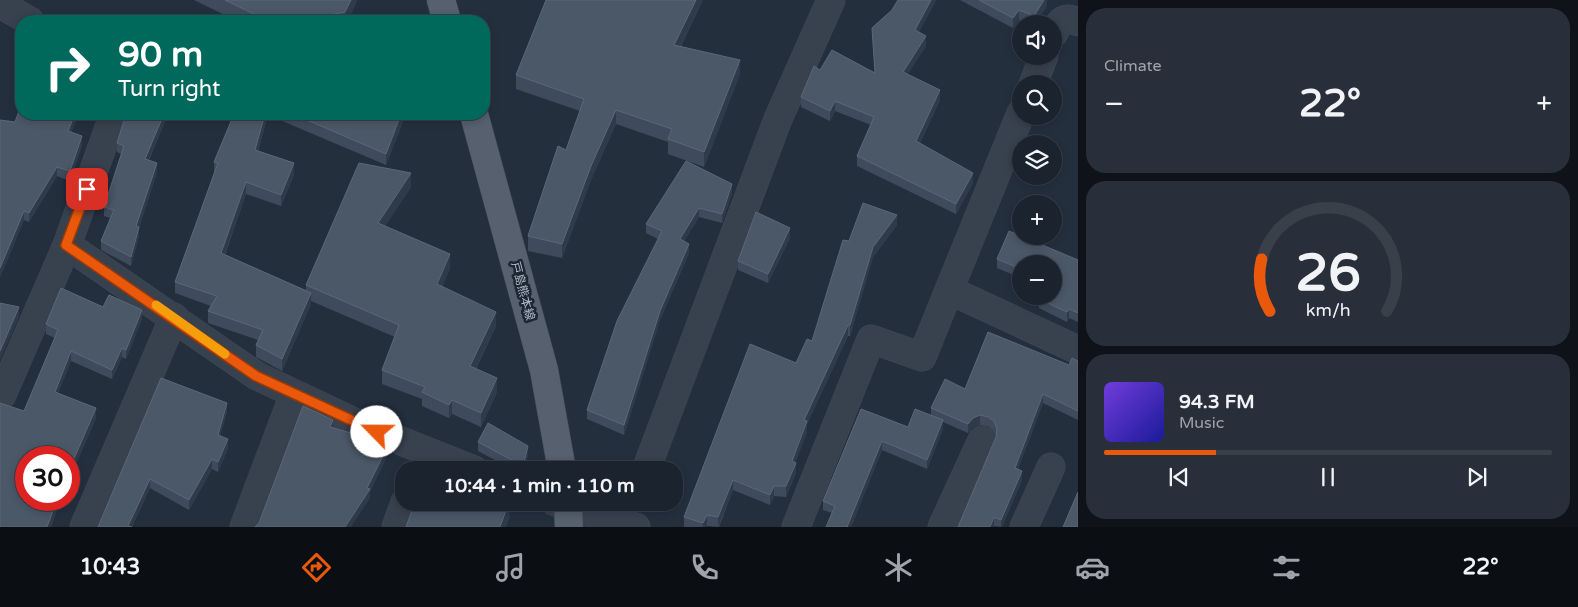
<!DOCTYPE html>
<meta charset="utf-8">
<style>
body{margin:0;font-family:"Varela Round","Noto Sans JP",sans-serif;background:#282f3a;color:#f1f3f6;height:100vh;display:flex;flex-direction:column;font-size:19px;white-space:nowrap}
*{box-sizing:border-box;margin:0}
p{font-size:16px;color:#a0a4aa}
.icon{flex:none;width:28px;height:28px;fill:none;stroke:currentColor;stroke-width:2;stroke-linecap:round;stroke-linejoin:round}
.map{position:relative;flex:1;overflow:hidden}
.details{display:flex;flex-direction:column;gap:8px;padding:8px;background:#0f1319;width:500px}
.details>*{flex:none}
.guide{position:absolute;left:15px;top:15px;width:475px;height:105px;border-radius:20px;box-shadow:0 2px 8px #0003,0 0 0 1px #39404a;background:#00695c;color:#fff;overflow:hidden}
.tools{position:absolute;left:1012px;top:15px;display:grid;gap:10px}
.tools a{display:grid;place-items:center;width:50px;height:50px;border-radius:50%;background:#1b232e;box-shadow:0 2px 8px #0003,0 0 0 1px #39404a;font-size:25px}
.speed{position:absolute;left:15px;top:446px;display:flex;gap:10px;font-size:25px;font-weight:700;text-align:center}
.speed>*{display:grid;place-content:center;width:65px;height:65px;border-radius:50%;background:#1b232e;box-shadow:0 2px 8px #0003,0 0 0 1px #39404a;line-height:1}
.speed .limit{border:8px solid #d22;background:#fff;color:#111}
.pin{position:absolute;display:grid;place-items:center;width:42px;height:42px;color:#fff;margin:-21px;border-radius:10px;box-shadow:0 2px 8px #0006}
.me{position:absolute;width:55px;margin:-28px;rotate:293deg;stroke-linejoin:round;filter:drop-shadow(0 0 4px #0008)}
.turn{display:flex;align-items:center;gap:18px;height:105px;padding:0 20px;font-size:22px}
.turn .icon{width:65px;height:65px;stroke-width:2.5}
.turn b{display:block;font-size:35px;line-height:42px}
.big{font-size:38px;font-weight:800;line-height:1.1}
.details .card{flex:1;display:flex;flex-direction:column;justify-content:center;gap:8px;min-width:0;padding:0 18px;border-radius:20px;background:#282f3a}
.details .dial{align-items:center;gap:0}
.dial svg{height:130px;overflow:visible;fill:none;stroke:#39404a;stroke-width:7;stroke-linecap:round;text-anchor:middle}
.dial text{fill:#f1f3f6;stroke:none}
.song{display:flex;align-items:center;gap:15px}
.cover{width:60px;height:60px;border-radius:8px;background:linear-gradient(135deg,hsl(260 70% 55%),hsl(240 70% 35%))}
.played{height:5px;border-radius:2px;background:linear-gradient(90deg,#ea580c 25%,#39404a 25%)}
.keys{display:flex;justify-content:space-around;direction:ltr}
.heat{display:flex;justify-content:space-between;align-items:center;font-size:28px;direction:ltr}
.trip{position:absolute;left:395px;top:461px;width:288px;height:50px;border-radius:20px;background:#1b232e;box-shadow:0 2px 8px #0003,0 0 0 1px #39404a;font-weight:800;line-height:50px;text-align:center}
.dock{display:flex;height:80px;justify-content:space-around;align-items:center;background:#0b0e12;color:#a0a4aa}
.dock .icon{width:35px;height:35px}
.dock .on{color:#ea580c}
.dock b{font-size:22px;color:#f1f3f6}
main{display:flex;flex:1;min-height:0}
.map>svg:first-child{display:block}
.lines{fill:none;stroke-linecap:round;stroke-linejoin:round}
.minor-casing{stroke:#414a57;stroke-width:29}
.major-casing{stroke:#414a57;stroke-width:29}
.minor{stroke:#38414e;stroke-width:28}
.major{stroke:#56606e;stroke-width:28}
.wall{fill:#3f4b5c}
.shaded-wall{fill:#2f3b4b}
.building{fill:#4b5868;stroke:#5c6777}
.route-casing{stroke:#983908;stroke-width:12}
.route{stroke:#ea580c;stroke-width:9}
.slow{stroke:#f59e0b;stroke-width:9}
.labels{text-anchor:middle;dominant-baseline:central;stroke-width:5;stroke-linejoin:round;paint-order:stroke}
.street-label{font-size:12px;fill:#b4bcc9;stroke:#1d2633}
</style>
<main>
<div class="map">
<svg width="1078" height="527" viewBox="0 0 1078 527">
<rect width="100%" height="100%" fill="#242f3e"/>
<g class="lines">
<defs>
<g id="minor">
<path d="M 0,4 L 30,21"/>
<path d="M 1054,33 C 1059,21 1065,15 1078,22"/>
<path d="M 1033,84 L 1044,56"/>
<path d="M 1021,113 L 949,290 L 1078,350"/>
<path d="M 114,114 L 67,245 L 257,376 L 361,425 L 474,470"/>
<path d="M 0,394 L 2,395 L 67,245"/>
<path d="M 646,470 L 778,119 L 831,0"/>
<path d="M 555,502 L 636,527"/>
<path d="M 84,527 L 174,317"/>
<path d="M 244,527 L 294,394"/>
<path d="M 396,527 L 405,502"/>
<path d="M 796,527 L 871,339 L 922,357 L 949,290"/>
<path d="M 942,527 L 982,440"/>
<path d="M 1024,527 L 1051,467"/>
</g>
<g id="major">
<path d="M 441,0 L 447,21"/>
<path d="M 474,114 L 544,370 L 562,470"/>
<path d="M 568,502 L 569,527"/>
</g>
</defs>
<use href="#minor" class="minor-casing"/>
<use href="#major" class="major-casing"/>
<use href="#minor" class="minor"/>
<use href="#major" class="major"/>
</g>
<g class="wall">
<path d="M 194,0 L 357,0 L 348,21 L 237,21 Z"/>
<path d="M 546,0 L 703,0 L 681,46 L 740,74 L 704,167 L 668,154 L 668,142 L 616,124 L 591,180 L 562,258 L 528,251 L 528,236 L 566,150 L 580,111 L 516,89 L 516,75 Z"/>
<path d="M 898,0 L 936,0 L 919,32 L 926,46 L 907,74 L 940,100 L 920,143 L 973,183 L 956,214 L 857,166 L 857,156 L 871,125 L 835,111 L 830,121 L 801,107 L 801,97 L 875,72 L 872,28 L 892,10 Z"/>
<path d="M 960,0 L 1047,0 L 1047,6 L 1035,24 L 1027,24 L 1019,20 L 1013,28 Z"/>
<path d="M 21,114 L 79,114 L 71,132 L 82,145 L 70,181 L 57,176 L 29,222 L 24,220 L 0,277 L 0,120 L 15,122 Z"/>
<path d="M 168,114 L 149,160 L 157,172 L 139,228 L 139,236 L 131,266 L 101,250 L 101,241 L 110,218 L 104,216 L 104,207 L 121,154 L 117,152 L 117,143 Z"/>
<path d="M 230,114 L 406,114 L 386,165 L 268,115 L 258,151 L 294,175 L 281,206 L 246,194 L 225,255 L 306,290 L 306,285 L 411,187 L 385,226 L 450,268 L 442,287 L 496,326 L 476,369 L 497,392 L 481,427 L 452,414 L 449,418 L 422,406 L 422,399 L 382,384 L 382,370 L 395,337 L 311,301 L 311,304 L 282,371 L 256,357 L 256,345 L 258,340 L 208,323 L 208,311 L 211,306 L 175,293 L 175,282 L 214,173 L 214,162 L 231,123 L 230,122 Z"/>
<path d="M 732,193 L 722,223 L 699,217 L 684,241 L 689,253 L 660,320 L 624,435 L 587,419 L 587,410 L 658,239 L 646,233 L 646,224 Z"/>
<path d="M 897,225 L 873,257 L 850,336 L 848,336 L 807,424 L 807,432 L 795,462 L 796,473 L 786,497 L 774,496 L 770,505 L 733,490 L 719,527 L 707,526 L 706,527 L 684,527 L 684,517 L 812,341 L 849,241 Z"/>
<path d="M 790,238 L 768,283 L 738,270 L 738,261 Z"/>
<path d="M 997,259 L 1078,260 L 1078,322 L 1069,318 L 1067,322 L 1039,308 L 1039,299 L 1054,296 L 1054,264 L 1021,264 L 1021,278 L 997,268 Z"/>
<path d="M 103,307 L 142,319 L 126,359 L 122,357 L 112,379 L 71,361 L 58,393 L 96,418 L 69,480 L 69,458 L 60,500 L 51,527 L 0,527 L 24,411 L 55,338 L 46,334 L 46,324 Z"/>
<path d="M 1078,361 L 1078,420 L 1043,403 L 1018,469 L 1022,480 L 1002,527 L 994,526 L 993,527 L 996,436 L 994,431 L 988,426 L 980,425 L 973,427 L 968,433 L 943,422 L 943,429 L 927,469 L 882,450 L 851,527 L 826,527 L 832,513 L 823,510 L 823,501 L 861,409 L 908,427 L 931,415 L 931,408 L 965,389 L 1069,365 Z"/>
<path d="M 161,378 L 227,412 L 220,436 L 228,448 L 218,472 L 212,469 L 189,510 L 150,488 L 132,527 Z"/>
<path d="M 478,442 L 528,455 L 524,470 L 514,470 L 478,451 Z"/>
</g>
<g class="shaded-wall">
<path d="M 351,0 L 357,0 L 348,21 L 345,21 L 345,12 Z"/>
<path d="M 696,0 L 703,0 L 674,59 L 674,45 Z"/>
<path d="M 931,0 L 936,0 L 915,40 L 915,30 Z"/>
<path d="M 1044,0 L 1047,0 L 1047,6 L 1035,24 L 1034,24 L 1034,16 Z"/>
<path d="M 1019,10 L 1019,20 L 1013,28 L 1013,18 Z"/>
<path d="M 926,36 L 926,46 L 903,82 L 903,72 Z"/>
<path d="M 740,60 L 740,74 L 704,167 L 704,152 Z"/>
<path d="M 940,90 L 940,100 L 916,151 L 916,141 Z"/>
<path d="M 835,101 L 835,111 L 830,121 L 830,111 Z"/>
<path d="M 616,110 L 616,124 L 591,180 L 562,258 L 562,244 L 591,166 Z"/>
<path d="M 75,114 L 79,114 L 68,141 L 68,131 Z"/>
<path d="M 164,114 L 168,114 L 145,168 L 145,159 Z"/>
<path d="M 265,114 L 268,114 L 268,115 L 255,161 L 255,150 Z"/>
<path d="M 401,114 L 406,114 L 386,165 L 386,154 Z"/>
<path d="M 82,136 L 82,145 L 70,181 L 70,171 Z"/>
<path d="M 157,163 L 157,172 L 139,228 L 139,236 L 131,266 L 131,257 L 136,226 Z"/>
<path d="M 294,163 L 294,175 L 281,206 L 281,195 Z"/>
<path d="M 57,167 L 57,176 L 29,222 L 29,213 Z"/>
<path d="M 411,173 L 411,187 L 378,237 L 378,223 Z"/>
<path d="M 973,173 L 973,183 L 956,214 L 956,204 Z"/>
<path d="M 246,182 L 246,194 L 221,265 L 221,253 Z"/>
<path d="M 732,184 L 732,193 L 722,223 L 722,214 Z"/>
<path d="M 699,208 L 699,217 L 680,248 L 680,239 Z"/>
<path d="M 24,211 L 24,220 L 0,277 L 0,268 Z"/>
<path d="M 897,215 L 897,225 L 873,257 L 850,336 L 850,325 L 873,247 Z"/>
<path d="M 790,228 L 790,238 L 768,283 L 768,274 Z"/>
<path d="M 689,244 L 689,253 L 660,320 L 624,435 L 624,425 L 660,311 Z"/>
<path d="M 450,254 L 450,268 L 437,298 L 437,284 Z"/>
<path d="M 311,293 L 311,304 L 282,371 L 282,359 Z"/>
<path d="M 19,307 L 19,317 L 0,360 L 0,351 Z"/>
<path d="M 1069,309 L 1069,318 L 1067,322 L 1067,312 Z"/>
<path d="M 142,310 L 142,319 L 126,359 L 126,350 Z"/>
<path d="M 496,312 L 496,326 L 470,380 L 470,366 Z"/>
<path d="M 848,325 L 848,336 L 807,424 L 807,432 L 792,472 L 792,461 L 804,420 Z"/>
<path d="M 122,348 L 122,357 L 112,379 L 112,370 Z"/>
<path d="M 71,351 L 71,361 L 55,401 L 55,392 Z"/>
<path d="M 497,378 L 497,392 L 481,427 L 481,413 Z"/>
<path d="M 1043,394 L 1043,403 L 1015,477 L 1015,468 Z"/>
<path d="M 452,400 L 452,414 L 449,418 L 449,405 Z"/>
<path d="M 227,403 L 227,412 L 218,444 L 218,435 Z"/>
<path d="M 96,408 L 96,418 L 69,480 L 69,470 Z"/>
<path d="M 980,415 L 980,425 L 973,427 L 968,433 L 968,424 L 973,418 Z"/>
<path d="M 333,420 L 333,429 L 330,427 Z"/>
<path d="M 943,420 L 943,429 L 927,469 L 927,460 Z"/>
<path d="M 228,439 L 228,448 L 218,472 L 218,462 Z"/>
<path d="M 882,441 L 882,450 L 851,527 L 847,527 Z"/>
<path d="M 389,444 L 389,453 L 370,492 L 370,498 L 351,527 L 345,527 L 367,488 Z"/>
<path d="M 528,446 L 528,455 L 524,470 L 523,470 L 523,466 Z"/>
<path d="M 212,459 L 212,469 L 189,510 L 189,500 Z"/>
<path d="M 796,463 L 796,473 L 786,497 L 786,486 Z"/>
<path d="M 1022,471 L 1022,480 L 1002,527 L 1001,527 L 1001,520 Z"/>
<path d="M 150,479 L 150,488 L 132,527 L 128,527 Z"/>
<path d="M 733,480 L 733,490 L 718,527 L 718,517 Z"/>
<path d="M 774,486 L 774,496 L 770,505 L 770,495 Z"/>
<path d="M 57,500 L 60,500 L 51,527 L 47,527 Z"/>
<path d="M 509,502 L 510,517 L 506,527 L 500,527 Z"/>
<path d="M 707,515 L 707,526 L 706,527 L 703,527 L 703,523 Z"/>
<path d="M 994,517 L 994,526 L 990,527 Z"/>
</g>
<g class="building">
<path d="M 225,0 L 351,0 L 345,12 L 299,21 L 263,21 L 264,19 Z"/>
<path d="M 546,0 L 696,0 L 674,45 L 740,60 L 704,152 L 668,139 L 672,129 L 616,110 L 591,166 L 562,244 L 528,236 L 558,146 L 566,150 L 584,99 L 516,75 Z"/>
<path d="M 898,0 L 931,0 L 915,30 L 926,36 L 903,72 L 940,90 L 916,141 L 973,173 L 956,204 L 857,156 L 874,117 L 835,101 L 830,111 L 801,97 L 814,66 L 820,70 L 832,50 L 875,73 L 872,28 L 892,10 Z"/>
<path d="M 979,0 L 1044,0 L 1034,16 L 1019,10 L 1013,18 Z"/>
<path d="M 21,105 L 21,114 L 75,114 L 68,131 L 82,136 L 70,171 L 57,167 L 29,213 L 24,211 L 0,268 L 0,120 L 15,122 Z"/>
<path d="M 126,114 L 164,114 L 145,159 L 157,163 L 136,226 L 139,227 L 131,257 L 101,241 L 114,210 L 104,207 L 124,146 L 117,143 Z"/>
<path d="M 234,114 L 265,114 L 255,150 L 294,163 L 281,195 L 246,182 L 221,253 L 311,293 L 282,359 L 256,345 L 263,330 L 208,311 L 217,296 L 175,282 L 218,163 L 214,162 Z"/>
<path d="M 293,114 L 401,114 L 386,154 Z"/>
<path d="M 686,161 L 732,184 L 722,214 L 699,208 L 680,239 L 689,244 L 660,311 L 624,425 L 587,410 L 617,321 L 662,231 L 646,224 Z"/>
<path d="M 359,163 L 411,173 L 378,223 L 450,254 L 437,284 L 496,312 L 470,366 L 497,378 L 481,413 L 452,400 L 449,405 L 422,392 L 425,387 L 382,370 L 399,325 L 306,285 Z"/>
<path d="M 863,203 L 897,215 L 873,247 L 850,325 L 848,325 L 804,420 L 807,421 L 792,461 L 796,463 L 786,486 L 774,486 L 770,495 L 733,480 L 718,517 L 707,515 L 703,523 L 684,517 L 750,344 L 796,363 L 807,339 L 812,341 L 843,240 L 849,241 Z"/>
<path d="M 756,212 L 790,228 L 768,274 L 738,261 Z"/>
<path d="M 1009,231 L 1078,260 L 1078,313 L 1069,309 L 1067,312 L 1039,299 L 1040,296 L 1054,296 L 1054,264 L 1021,264 L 1021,269 L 997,259 Z"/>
<path d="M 61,288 L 103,307 L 109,295 L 142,310 L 126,350 L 122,348 L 112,370 L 71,351 L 55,392 L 96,408 L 69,470 L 69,458 L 26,458 L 26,500 L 57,500 L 47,527 L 0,527 L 0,403 L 24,411 L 58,330 L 46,324 Z"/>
<path d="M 0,303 L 19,307 L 0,351 Z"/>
<path d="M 988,332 L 1069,365 L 1072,358 L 1078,361 L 1078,411 L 1043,394 L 1015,468 L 1022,471 L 1001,520 L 994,517 L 990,527 L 958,527 L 996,437 L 997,429 L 994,421 L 988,417 L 980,415 L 973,418 L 968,424 L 931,408 L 945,379 L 965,389 Z"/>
<path d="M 161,378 L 227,403 L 218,435 L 228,439 L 218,462 L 212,459 L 189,500 L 150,479 L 128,526 L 132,527 L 98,527 Z"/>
<path d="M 303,406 L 333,420 L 330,427 L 389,444 L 367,488 L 370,489 L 345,527 L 255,527 L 259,523 Z"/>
<path d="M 861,409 L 908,427 L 915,409 L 943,420 L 927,460 L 882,441 L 847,527 L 848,527 L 826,527 L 835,506 L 823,501 Z"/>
<path d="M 488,423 L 528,446 L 523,466 L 478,442 Z"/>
<path d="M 1078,492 L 1078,527 L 1063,527 Z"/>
<path d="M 415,502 L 509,502 L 500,527 L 406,527 Z"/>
</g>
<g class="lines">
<defs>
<path id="route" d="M 87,189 L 66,245 L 256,376 L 377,432"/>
</defs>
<use href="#route" class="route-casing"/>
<use href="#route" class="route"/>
<path class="slow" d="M 156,305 L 225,354"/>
</g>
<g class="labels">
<g class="street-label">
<text transform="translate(523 291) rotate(75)">戸島熊本線</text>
</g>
</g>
</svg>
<div class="tools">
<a><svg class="icon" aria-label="sound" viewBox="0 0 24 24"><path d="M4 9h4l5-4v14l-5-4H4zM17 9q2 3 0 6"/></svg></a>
<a><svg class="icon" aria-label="search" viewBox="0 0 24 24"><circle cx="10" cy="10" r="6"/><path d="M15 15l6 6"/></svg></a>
<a><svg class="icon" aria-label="layers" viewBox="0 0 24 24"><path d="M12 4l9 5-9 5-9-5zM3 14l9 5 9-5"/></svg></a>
<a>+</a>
<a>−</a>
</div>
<div class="speed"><div class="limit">30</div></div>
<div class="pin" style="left:87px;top:189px;background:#d93025"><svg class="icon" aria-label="arrive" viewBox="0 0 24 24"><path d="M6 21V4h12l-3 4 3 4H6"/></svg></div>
<svg class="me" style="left:377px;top:432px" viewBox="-20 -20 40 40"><circle r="19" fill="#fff"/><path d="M0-13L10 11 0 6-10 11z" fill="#ea580c"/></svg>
<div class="trip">10:44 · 1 min · 110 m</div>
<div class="guide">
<div class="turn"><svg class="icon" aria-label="right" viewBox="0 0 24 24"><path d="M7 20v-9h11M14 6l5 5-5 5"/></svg><div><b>90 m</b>Turn right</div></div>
</div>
</div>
<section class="details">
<div class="card"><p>Climate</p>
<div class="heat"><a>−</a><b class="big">22°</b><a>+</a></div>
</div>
<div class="card dial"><svg viewBox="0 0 100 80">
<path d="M14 69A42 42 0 1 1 86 69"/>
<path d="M14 69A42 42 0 0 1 9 37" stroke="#ea580c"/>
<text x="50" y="56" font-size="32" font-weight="700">26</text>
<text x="50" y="72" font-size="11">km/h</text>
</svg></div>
<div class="card">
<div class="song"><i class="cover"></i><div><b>94.3 FM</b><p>Music</p></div></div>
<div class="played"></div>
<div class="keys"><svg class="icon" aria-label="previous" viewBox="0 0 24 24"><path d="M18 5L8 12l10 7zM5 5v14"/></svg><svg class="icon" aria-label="pause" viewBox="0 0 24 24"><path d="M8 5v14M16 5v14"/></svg><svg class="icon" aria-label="next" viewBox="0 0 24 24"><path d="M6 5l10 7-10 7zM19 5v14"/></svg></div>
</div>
</section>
</main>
<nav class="dock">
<b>10:43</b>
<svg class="icon on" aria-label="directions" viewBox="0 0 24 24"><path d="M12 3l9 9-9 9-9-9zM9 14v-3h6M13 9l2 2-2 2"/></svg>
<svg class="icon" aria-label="music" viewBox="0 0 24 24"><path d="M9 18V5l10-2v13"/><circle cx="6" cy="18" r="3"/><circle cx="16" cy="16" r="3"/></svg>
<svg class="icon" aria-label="phone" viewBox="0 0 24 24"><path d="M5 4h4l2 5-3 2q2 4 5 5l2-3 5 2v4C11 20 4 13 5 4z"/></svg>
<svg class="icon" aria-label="climate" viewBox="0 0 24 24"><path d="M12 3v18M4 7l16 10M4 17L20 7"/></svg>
<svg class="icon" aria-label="car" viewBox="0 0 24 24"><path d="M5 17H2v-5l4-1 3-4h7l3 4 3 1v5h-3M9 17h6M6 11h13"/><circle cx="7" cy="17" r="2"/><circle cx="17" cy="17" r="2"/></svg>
<svg class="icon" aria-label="filters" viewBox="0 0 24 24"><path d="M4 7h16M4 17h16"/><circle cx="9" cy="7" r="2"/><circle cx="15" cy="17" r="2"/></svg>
<b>22°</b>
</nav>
